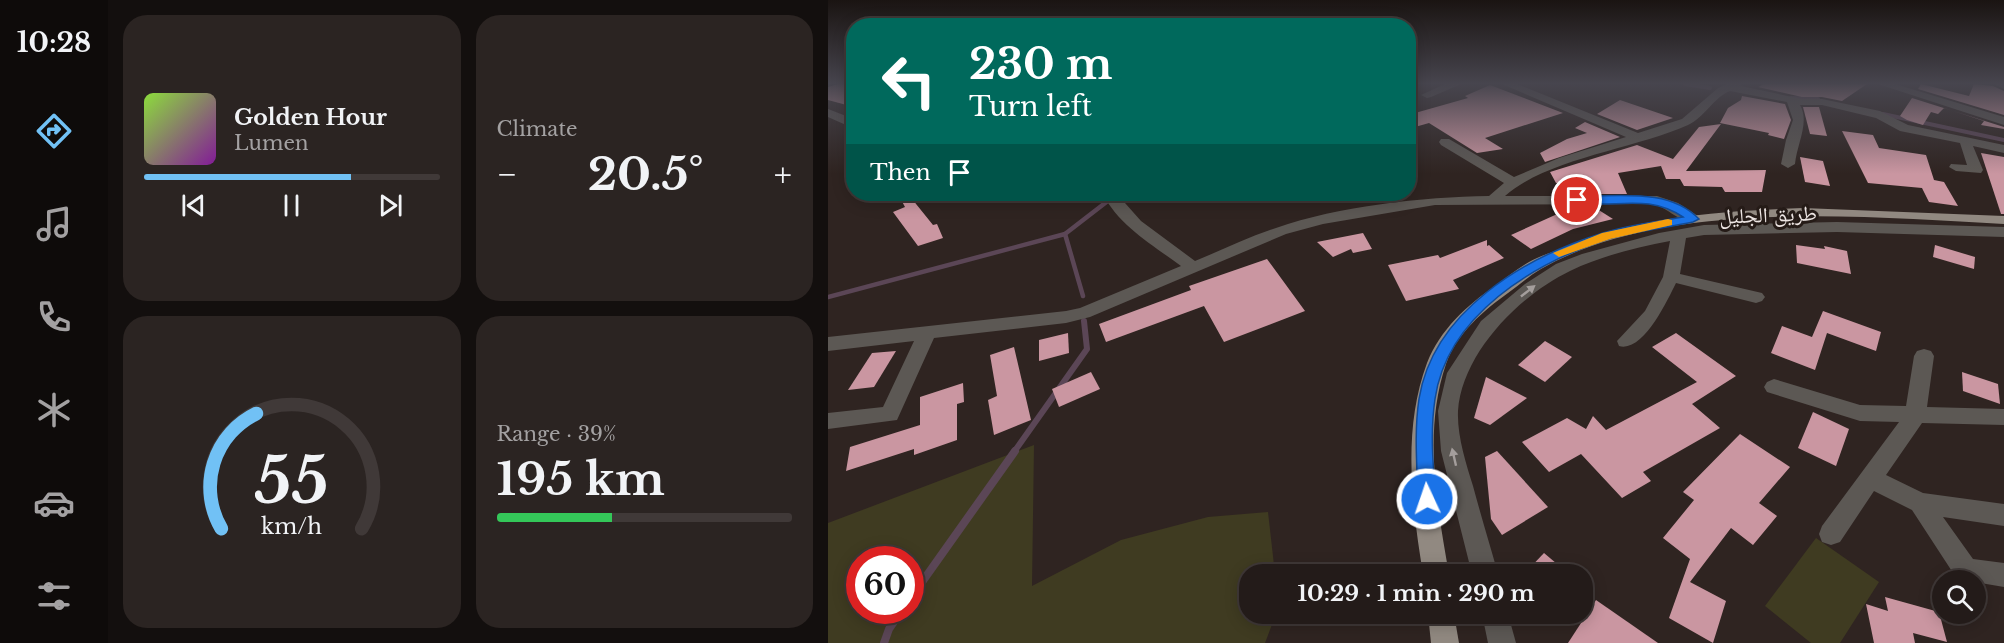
<!DOCTYPE html>
<meta charset="utf-8">
<style>
body{margin:0;font-family:"Libre Baskerville","Noto Naskh Arabic",serif;background:#2b2422;color:#f1f3f6;height:100vh;display:flex;flex-direction:column;font-size:22px;white-space:nowrap}
*{box-sizing:border-box;margin:0}
p{font-size:20px;color:#a3a1a2}
.icon{flex:none;width:33px;height:33px;fill:none;stroke:currentColor;stroke-width:2;stroke-linecap:round;stroke-linejoin:round}
.map{position:relative;flex:1;overflow:hidden}
.panel{display:flex;flex-direction:column;gap:15px;padding:15px;background:#130f0e;width:720px}
.panel>*{flex:none}
.guide{position:absolute;left:18px;top:18px;width:570px;height:183px;border-radius:24px;box-shadow:0 3px 15px #0003,0 0 0 2px #403938;background:#00695c;color:#fff;overflow:hidden}
.controls{position:absolute;left:1104px;top:570px;display:grid;gap:12px}
.controls a{display:grid;place-items:center;width:54px;height:54px;border-radius:50%;background:#231b19;box-shadow:0 3px 15px #0003,0 0 0 2px #403938;font-size:30px}
.speed{position:absolute;left:18px;top:546px;display:flex;gap:12px;font-size:30px;font-weight:700;text-align:center}
.speed>*{display:grid;place-content:center;width:78px;height:78px;border-radius:50%;background:#231b19;box-shadow:0 3px 15px #0003,0 0 0 2px #403938;line-height:1}
.speed .limit{border:9px solid #d22;background:#fff;color:#111}
.pin{position:absolute;display:grid;place-items:center;width:51px;height:51px;color:#fff;margin:-26px;border:3px solid #fff;border-radius:50%;box-shadow:0 2px 6px #0007}
.me{position:absolute;width:66px;margin:-33px;rotate:357deg;stroke-linejoin:round;filter:drop-shadow(0 0 4px #0008)}
.turn{display:flex;align-items:center;gap:21px;height:126px;padding:0 24px;font-size:27px}
.turn .icon{width:78px;height:78px;stroke-width:2.5}
.turn b{display:block;font-size:42px;line-height:51px}
.then{display:flex;align-items:center;height:57px;padding:0 24px;background:#0003;gap:12px;font-size:22px}
.big{font-size:45px;font-weight:800;line-height:1.1}
.panel .card{flex:1;display:flex;flex-direction:column;justify-content:center;gap:9px;min-width:0;padding:0 21px;border-radius:24px;background:#2b2422}
.panel .dial{align-items:center;gap:0}
.dial svg{height:156px;overflow:visible;fill:none;stroke:#403938;stroke-width:7;stroke-linecap:round;text-anchor:middle}
.dial text{fill:#f1f3f6;stroke:none}
.song{display:flex;align-items:center;gap:18px}
.cover{width:72px;height:72px;border-radius:9px;background:linear-gradient(135deg,hsl(90 70% 55%),hsl(290 70% 35%))}
.played{height:6px;border-radius:3px;background:linear-gradient(90deg,#71c1f5 70%,#403938 70%)}
.keys{display:flex;justify-content:space-around;direction:ltr}
.heat{display:flex;justify-content:space-between;align-items:center;font-size:33px;direction:ltr}
.charge{height:9px;border-radius:4px;background:linear-gradient(90deg,#34c759 39%,#403938 0)}
.panel .tiles{flex:1;display:grid;gap:15px;grid-template-columns:repeat(2,1fr)}
.trip{position:absolute;left:411px;top:564px;width:354px;height:60px;border-radius:24px;background:#231b19;box-shadow:0 3px 15px #0003,0 0 0 2px #403938;font-weight:800;line-height:60px;text-align:center}
main{display:flex;flex:1;min-height:0}
.dock{display:flex;flex-direction:column;width:108px;justify-content:space-around;align-items:center;background:#0e0b0a;color:#a3a1a2}
.dock .icon{width:42px;height:42px}
.dock .on{color:#71c1f5}
.dock b{font-size:27px;color:#f1f3f6}
.map>svg:first-child{display:block}
.green{fill:#3f3b21;fill-rule:evenodd}
.lines{fill:none;stroke-linecap:round;stroke-linejoin:round}
.stream-far3{stroke:#5b4656;stroke-width:4}
.stream-far2{stroke:#5b4656;stroke-width:4.5}
.stream-far1{stroke:#5b4656;stroke-width:6}
.stream{stroke:#5b4656;stroke-width:8}
.building{fill:#ca96a1}
.minor{fill:#5c5854;fill-rule:evenodd}
.major{fill:#918981;fill-rule:evenodd}
.oneway{fill:#a49e9c}
.route{fill:#1a73e8;stroke:#114b97;stroke-width:1.5}
.slow{fill:#f59e0b}
.labels{text-anchor:middle;dominant-baseline:central;stroke-width:6;stroke-linejoin:round;paint-order:stroke}
.street-label{font-size:21px;fill:#ede5e3;stroke:#251b17}
</style>
<main>
<nav class="dock">
<b>10:28</b>
<svg class="icon on" aria-label="directions" viewBox="0 0 24 24"><path d="M12 3l9 9-9 9-9-9zM9 14v-3h6M13 9l2 2-2 2"/></svg>
<svg class="icon" aria-label="music" viewBox="0 0 24 24"><path d="M9 18V5l10-2v13"/><circle cx="6" cy="18" r="3"/><circle cx="16" cy="16" r="3"/></svg>
<svg class="icon" aria-label="phone" viewBox="0 0 24 24"><path d="M5 4h4l2 5-3 2q2 4 5 5l2-3 5 2v4C11 20 4 13 5 4z"/></svg>
<svg class="icon" aria-label="climate" viewBox="0 0 24 24"><path d="M12 3v18M4 7l16 10M4 17L20 7"/></svg>
<svg class="icon" aria-label="car" viewBox="0 0 24 24"><path d="M5 17H2v-5l4-1 3-4h7l3 4 3 1v5h-3M9 17h6M6 11h13"/><circle cx="7" cy="17" r="2"/><circle cx="17" cy="17" r="2"/></svg>
<svg class="icon" aria-label="filters" viewBox="0 0 24 24"><path d="M4 7h16M4 17h16"/><circle cx="9" cy="7" r="2"/><circle cx="15" cy="17" r="2"/></svg>
</nav>
<section class="panel">
<div class="tiles">
<div class="card">
<div class="song"><i class="cover"></i><div><b>Golden Hour</b><p>Lumen</p></div></div>
<div class="played"></div>
<div class="keys"><svg class="icon" aria-label="previous" viewBox="0 0 24 24"><path d="M18 5L8 12l10 7zM5 5v14"/></svg><svg class="icon" aria-label="pause" viewBox="0 0 24 24"><path d="M8 5v14M16 5v14"/></svg><svg class="icon" aria-label="next" viewBox="0 0 24 24"><path d="M6 5l10 7-10 7zM19 5v14"/></svg></div>
</div>
<div class="card"><p>Climate</p>
<div class="heat"><a>−</a><b class="big">20.5°</b><a>+</a></div>
</div>
<div class="card dial"><svg viewBox="0 0 100 80">
<path d="M14 69A42 42 0 1 1 86 69"/>
<path d="M14 69A42 42 0 0 1 32 10" stroke="#71c1f5"/>
<text x="50" y="56" font-size="32" font-weight="700">55</text>
<text x="50" y="72" font-size="11">km/h</text>
</svg></div>
<div class="card"><p>Range · 39%</p><b class="big">195 km</b><div class="charge"></div></div>
</div>
</section>
<div class="map">
<svg width="1176" height="643" viewBox="0 0 1176 643">
<rect width="100%" height="100%" fill="#2f2421"/>
<g class="green">
<path d="M 206,445 L 204,586 L 293,540 L 380,517 L 440,512 L 447,574 L 422,574 L 422,614 L 448,614 L 437,643 L 0,643 L 0,523 ZM 32,560 L 82,560 L 82,610 L 32,610 Z"/>
<path d="M 988,538 L 1051,582 L 1012,643 L 983,643 L 937,606 Z"/>
</g>
<g class="lines">
<g class="stream-far3">
<path d="M 857,84 L 882,88"/>
<path d="M 963,98 L 990,99"/>
<path d="M 1055,114 L 1176,140"/>
</g>
<g class="stream-far2">
<path d="M 237,234 L 255,296"/>
<path d="M 0,297 L 237,234 L 281,200"/>
</g>
<path class="stream-far1" d="M 186,452 L 259,349 L 256,321"/>
<g class="stream">
<path d="M 82,599 L 187,451"/>
<path d="M 56,643 L 61,629 L 74,610"/>
</g>
</g>
<g class="building">
<path d="M 10,84 L 26,84 L 26,107 L 0,100 L 0,87 Z"/>
<path d="M 936,84 L 1039,84 L 1014,101 L 994,97 L 974,97 L 930,87 Z"/>
<path d="M 1093,84 L 1141,96 L 1146,84 L 1165,86 L 1176,91 L 1176,115 L 1090,89 Z"/>
<path d="M 662,85 L 735,113 L 657,138 L 675,149 L 649,153 L 601,123 L 580,129 L 580,115 L 640,98 L 637,96 Z"/>
<path d="M 914,96 L 957,104 L 963,120 L 956,139 L 940,135 L 941,133 L 892,123 L 900,108 L 913,100 Z"/>
<path d="M 1084,98 L 1176,127 L 1176,129 L 1153,125 L 1156,121 L 1116,108 L 1110,114 L 1103,112 L 1095,125 L 1079,120 L 1072,116 Z"/>
<path d="M 792,100 L 845,118 L 809,130 L 769,114 Z"/>
<path d="M 975,107 L 991,107 L 999,136 L 982,134 Z"/>
<path d="M 757,122 L 792,137 L 717,162 L 712,153 L 739,139 L 759,133 L 747,128 Z"/>
<path d="M 893,124 L 858,171 L 938,170 L 934,192 L 897,192 L 894,187 L 856,186 L 852,179 L 838,179 L 833,166 L 790,173 L 799,194 L 739,194 L 736,183 L 728,183 L 722,172 L 809,145 L 845,159 L 871,127 Z"/>
<path d="M 1014,131 L 1045,135 L 1051,148 L 1098,155 L 1106,180 L 1116,182 L 1130,206 L 1101,202 L 1094,188 L 1040,183 Z"/>
<path d="M 1153,153 L 1176,157 L 1176,214 L 1173,214 Z"/>
<path d="M 972,157 L 995,161 L 1002,186 L 977,182 Z"/>
<path d="M 70,194 L 80,194 L 105,225 L 109,224 L 115,238 L 90,246 L 65,212 L 77,207 Z"/>
<path d="M 743,207 L 766,207 L 785,219 L 745,229 L 703,249 L 683,235 L 736,211 L 744,211 Z"/>
<path d="M 535,233 L 544,249 L 525,253 L 523,249 L 505,257 L 489,242 Z"/>
<path d="M 659,240 L 659,246 L 661,245 L 676,258 L 625,280 L 631,289 L 578,301 L 560,265 L 610,255 L 612,258 Z"/>
<path d="M 968,245 L 997,249 L 996,246 L 1019,251 L 1023,274 L 969,263 Z"/>
<path d="M 1107,245 L 1147,257 L 1146,269 L 1105,257 Z"/>
<path d="M 439,259 L 477,311 L 396,342 L 376,306 L 278,342 L 271,324 L 363,290 L 361,286 Z"/>
<path d="M 995,311 L 1053,332 L 1048,351 L 999,333 L 987,370 L 943,353 L 954,326 L 984,337 Z"/>
<path d="M 240,333 L 241,353 L 211,361 L 211,340 Z"/>
<path d="M 848,333 L 908,376 L 864,404 L 892,428 L 815,472 L 823,481 L 794,498 L 753,454 L 721,472 L 694,442 L 739,418 L 758,429 L 765,416 L 778,430 L 869,382 L 824,347 Z"/>
<path d="M 717,341 L 744,357 L 717,382 L 690,365 Z"/>
<path d="M 186,347 L 203,420 L 166,435 L 160,400 L 169,396 L 162,355 Z"/>
<path d="M 68,351 L 46,387 L 20,390 L 44,353 Z"/>
<path d="M 263,372 L 272,389 L 231,407 L 224,389 Z"/>
<path d="M 1134,372 L 1170,384 L 1172,404 L 1135,391 Z"/>
<path d="M 658,377 L 699,398 L 662,425 L 646,418 Z"/>
<path d="M 135,383 L 136,402 L 129,404 L 129,440 L 86,455 L 86,449 L 18,471 L 22,447 L 92,425 L 92,397 Z"/>
<path d="M 985,412 L 1021,429 L 1008,466 L 970,448 Z"/>
<path d="M 912,434 L 962,467 L 931,503 L 949,516 L 925,545 L 903,528 L 862,582 L 898,601 L 885,643 L 841,618 L 862,559 L 835,538 L 866,500 L 855,492 Z"/>
<path d="M 669,451 L 720,507 L 674,535 L 663,519 L 657,457 Z"/>
<path d="M 716,553 L 741,574 L 696,574 Z"/>
<path d="M 1057,597 L 1111,612 L 1119,642 L 1085,633 L 1087,643 L 1046,643 L 1038,604 L 1060,611 Z"/>
<path d="M 768,600 L 830,643 L 740,643 Z"/>
</g>
<g class="lines">
<g class="minor">
<path d="M 617,84 L 633,84 L 603,97 L 599,98 L 593,95 Z"/>
<path d="M 674,84 L 689,84 L 810,133 L 854,119 L 890,88 L 899,84 L 914,84 L 913,86 L 974,99 L 994,99 L 1052,111 L 1080,125 L 1176,145 L 1176,153 L 1145,146 L 1155,170 L 1153,173 L 1128,171 L 1121,167 L 1123,164 L 1139,165 L 1132,143 L 1072,131 L 1048,118 L 994,105 L 972,105 C 982,122 969,144 967,164 L 960,168 L 953,164 L 958,140 L 965,120 L 959,102 L 902,91 C 886,97 876,118 860,125 C 807,149 720,158 677,196 L 829,196 L 850,203 L 870,216 L 872,219 L 870,222 C 857,226 840,209 827,204 L 607,205 L 495,224 L 458,234 L 262,317 L 238,323 L 106,338 L 69,420 L 0,429 L 0,413 L 55,407 L 86,341 L 0,351 L 0,337 L 238,311 L 252,308 L 353,266 C 326,246 290,225 275,194 L 289,194 L 313,221 L 367,261 C 394,250 420,237 448,228 C 511,206 594,197 661,196 L 676,183 L 613,145 L 611,142 L 613,139 L 621,139 L 686,177 L 731,158 L 798,137 Z"/>
<path d="M 1050,84 L 1067,84 L 1176,117 L 1176,125 Z"/>
<path d="M 1166,84 L 1176,84 L 1176,89 Z"/>
<path d="M 0,109 L 26,119 L 26,125 L 18,125 L 0,117 Z"/>
<path d="M 1009,222 L 1176,227 L 1176,237 L 1009,232 L 876,235 L 858,238 L 852,274 L 934,293 L 937,297 L 934,301 L 928,303 L 848,283 C 839,301 815,353 791,346 L 789,341 L 817,311 L 835,277 L 842,241 C 809,247 773,256 742,271 C 692,295 634,353 630,411 C 629,436 638,463 645,486 C 653,516 662,545 670,574 L 644,574 L 613,451 L 610,411 L 619,373 L 653,321 L 697,284 L 728,264 L 754,254 L 831,233 L 876,225 Z"/>
<path d="M 1096,349 L 1103,351 L 1106,356 L 1099,407 L 1176,409 L 1176,425 L 1094,423 L 1058,475 L 1095,493 L 1176,504 L 1176,526 L 1115,517 L 1145,559 L 1176,563 L 1176,587 L 1129,579 L 1084,510 L 1046,491 L 1012,542 L 1003,545 L 994,542 L 991,534 L 994,526 L 1071,422 L 1032,421 L 939,392 L 936,387 L 939,382 L 946,379 L 1032,405 L 1078,406 L 1086,356 L 1089,351 Z"/>
<path d="M 654,614 L 680,614 L 688,643 L 660,643 Z"/>
</g>
<g class="major">
<path d="M 975,208 L 1176,216 L 1176,224 C 1037,217 837,198 713,269 C 701,276 691,285 680,293 C 655,311 629,333 618,364 C 595,432 609,505 621,574 L 595,574 C 584,506 574,430 599,363 C 612,330 639,305 667,286 C 678,278 689,269 701,262 C 711,256 723,253 734,248 C 811,216 893,211 975,208 Z"/>
<path d="M 600,614 L 626,614 L 631,643 L 603,643 Z"/>
</g>
</g>
<defs><path id="oneway-solid" d="M-6-.8H1V-3.2L6.5 0L1 3.2V.8H-6Z" transform="scale(1.5)"/></defs>
<g class="oneway">
<use href="#oneway-solid" transform="translate(700 291) rotate(-38)"/>
<use href="#oneway-solid" transform="translate(626 457) rotate(-103)"/>
</g>
<linearGradient id="sky" x2="0" y2="1"><stop stop-color="#1a1412"/><stop offset="0.48" stop-color="#47454e"/><stop offset="1" stop-color="#47454e" stop-opacity="0"/></linearGradient>
<rect width="1176" height="174" fill="url(#sky)"/>
<path class="route" d="M 749,196 C 788,197 841,187 871,219 L 865,222 C 837,228 807,231 780,239 C 706,263 619,315 607,399 C 602,432 605,466 608,499 L 605,505 L 599,507 L 593,505 L 590,499 C 589,466 586,432 591,399 C 605,311 697,257 775,233 C 800,225 829,222 855,217 C 817,192 785,210 745,202 L 744,200 Z"/>
<path class="slow" d="M 840,219 L 844,220 L 844,225 L 782,239 L 731,257 L 725,253 L 774,233 Z"/>
<g class="labels">
<g class="street-label">
<text transform="translate(940 215) rotate(-2)">طريق الجليل</text>
</g>
</g>
</svg>
<div class="controls">
<a><svg class="icon" aria-label="search" viewBox="0 0 24 24"><circle cx="10" cy="10" r="6"/><path d="M15 15l6 6"/></svg></a>
</div>
<div class="speed"><div class="limit">60</div></div>
<div class="pin" style="left:749px;top:200px;background:#d93025"><svg class="icon" aria-label="arrive" viewBox="0 0 24 24"><path d="M6 21V4h12l-3 4 3 4H6"/></svg></div>
<svg class="me" style="left:599px;top:499px" viewBox="-20 -20 40 40"><circle r="17" fill="#1a73e8" stroke="#fff" stroke-width="3"/><path d="M0-11L8 9 0 5-8 9z" fill="#fff"/></svg>
<div class="trip">10:29 · 1 min · 290 m</div>
<div class="guide">
<div class="turn"><svg class="icon" aria-label="left" viewBox="0 0 24 24"><path d="M17 20v-9H6M10 6l-5 5 5 5"/></svg><div><b>230 m</b>Turn left</div></div>
<div class="then">Then<svg class="icon" aria-label="arrive" viewBox="0 0 24 24"><path d="M6 21V4h12l-3 4 3 4H6"/></svg></div>
</div>
</div>
</main>
